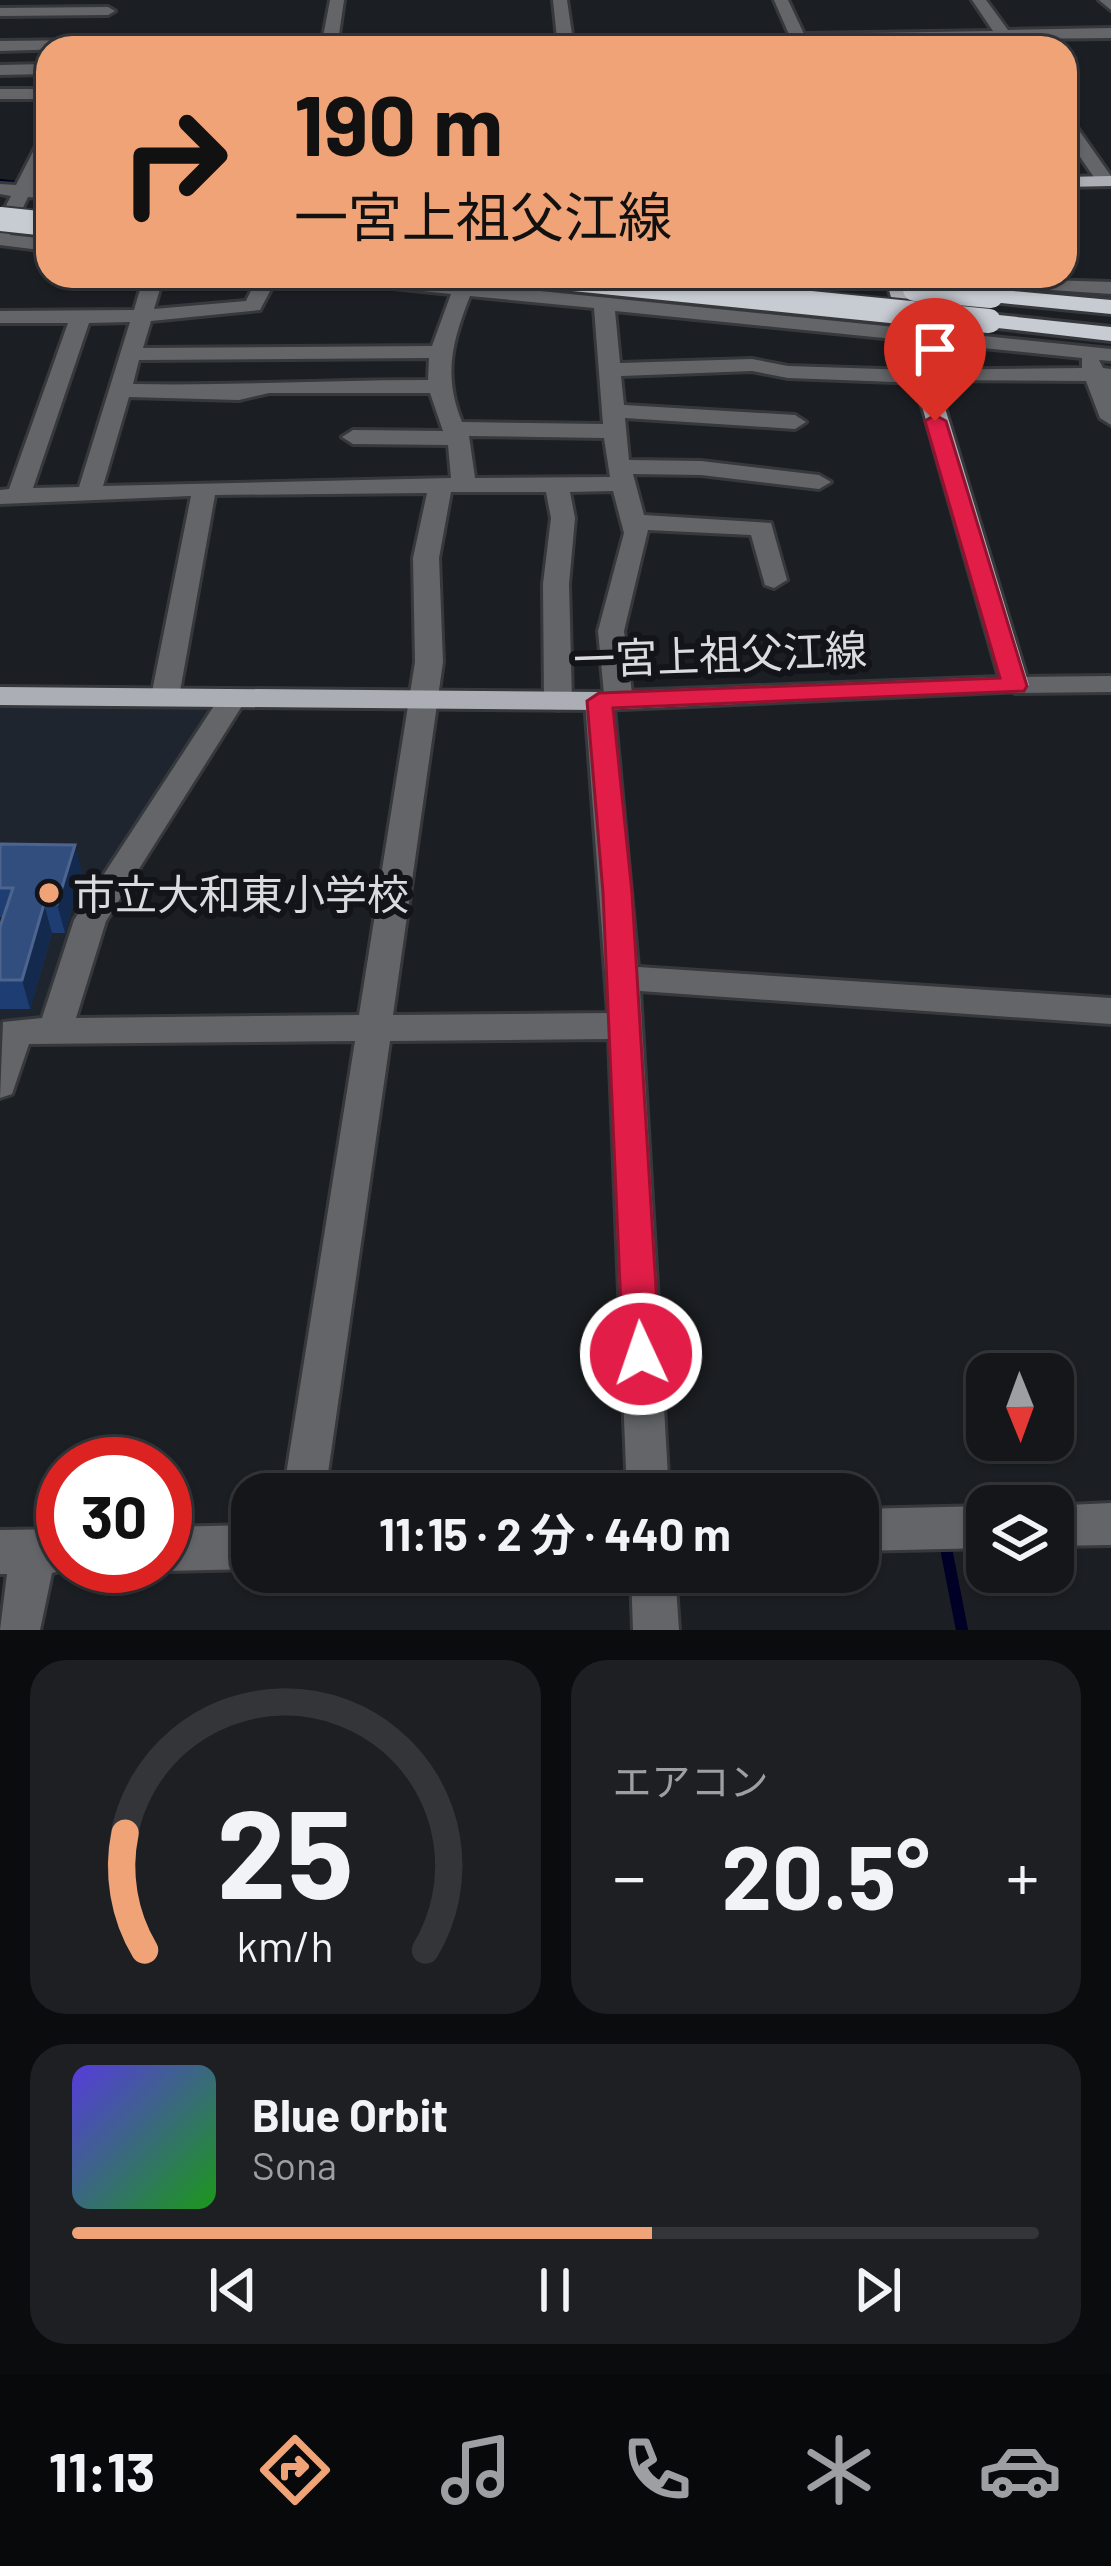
<!DOCTYPE html>
<html lang="ja">
<meta charset="utf-8">
<style>
body{margin:0;font-family:Barlow,"Noto Sans JP",sans-serif;background:#1d1f23;color:#f1f3f6;height:100vh;display:flex;flex-direction:column;font-size:45px;white-space:nowrap}
*{box-sizing:border-box;margin:0}
p{font-size:39px;color:#9d9fa2}
.icon{flex:none;width:66px;height:66px;fill:none;stroke:currentColor;stroke-width:2;stroke-linecap:round;stroke-linejoin:round}
.map{position:relative;height:1630px;overflow:hidden}
.drawer{display:flex;flex-direction:column;gap:30px;padding:30px;background:#0b0c0e;flex:1}
.drawer>*{flex:none}
.banner{position:absolute;left:36px;top:36px;width:1041px;height:252px;border-radius:36px;box-shadow:0 3px 9px #0004,0 0 0 3px #333539;background:#efa376;color:#111;overflow:hidden}
.needle{width:78px;rotate:179deg}
.tools{position:absolute;left:966px;top:1353px;display:grid;gap:24px}
.tools a{display:grid;place-items:center;width:108px;height:108px;border-radius:24px;background:#14161a;box-shadow:0 3px 9px #0004,0 0 0 3px #333539;font-size:60px}
.speed{position:absolute;left:36px;top:1437px;display:flex;gap:24px;font-size:60px;font-weight:700;text-align:center}
.speed>*{display:grid;place-content:center;width:156px;height:156px;border-radius:50%;background:#14161a;box-shadow:0 3px 9px #0004,0 0 0 3px #333539;line-height:1}
.speed .limit{border:18px solid #d22;background:#fff;color:#111}
.pin{position:absolute;display:grid;place-items:center;width:102px;height:102px;color:#fff;margin:-123px -51px;border-radius:50% 50% 50% 0;rotate:-45deg;box-shadow:0 0 12px #0007}
.pin .icon{rotate:45deg}
.me{position:absolute;width:132px;margin:-66px;rotate:357deg;stroke-linejoin:round;filter:drop-shadow(0 0 9px #0008)}
.turn{display:flex;align-items:center;gap:42px;height:252px;padding:0 60px;font-size:54px}
.turn .icon{width:156px;height:156px;stroke-width:2.5}
.turn b{display:block;font-size:84px;line-height:102px}
.big{font-size:90px;font-weight:700;line-height:1.1}
.drawer .widget{flex:1;display:flex;flex-direction:column;justify-content:center;gap:18px;min-width:0;padding:0 42px;border-radius:36px;background:#1d1f23}
.drawer .dial{align-items:center;gap:0}
.dial svg{height:312px;overflow:visible;fill:none;stroke:#333539;stroke-width:7;stroke-linecap:round;text-anchor:middle}
.dial text{fill:#f1f3f6;stroke:none}
.song{display:flex;align-items:center;gap:36px}
.cover{width:144px;height:144px;border-radius:18px;background:linear-gradient(135deg,hsl(250 70% 55%),hsl(120 70% 35%))}
.played{height:12px;border-radius:6px;background:linear-gradient(90deg,#efa376 60%,#333539 60%)}
.keys{display:flex;justify-content:space-around;direction:ltr}
.heat{display:flex;justify-content:space-between;align-items:center;font-size:66px;direction:ltr}
.drawer .tiles{flex:1;display:grid;gap:30px;grid-template-columns:1fr 1fr}
.widget:last-child{grid-column:span 2}
.trip{position:absolute;left:231px;top:1473px;width:648px;height:120px;border-radius:36px;background:#14161a;box-shadow:0 3px 9px #0004,0 0 0 3px #333539;font-weight:700;line-height:120px;text-align:center}
.menu{display:flex;height:192px;justify-content:space-around;align-items:center;background:#08090a;color:#9d9fa2}
.menu .icon{width:84px;height:84px}
.menu .on{color:#efa376}
.menu b{font-size:54px;color:#f1f3f6}
.map>svg:first-child{display:block}
.built{fill:#1f252f}
.lines{fill:none;stroke-linecap:round;stroke-linejoin:round}
.stream-far1{stroke:#000026;stroke-width:4.5}
.stream{stroke:#000026;stroke-width:12}
.minor-casing{stroke:#36383c;stroke-width:6}
.major-casing{stroke:#36383c;stroke-width:6}
.highway-casing{stroke:#36383c;stroke-width:6}
.minor{fill:#646568;fill-rule:evenodd}
.major{fill:#abaeb4;fill-rule:evenodd}
.highway{fill:#c7cbd2;fill-rule:evenodd}
.highway-bridge-casing{stroke:#36383c;stroke-width:28;stroke-linecap:butt}
.highway-bridge{stroke:#c7cbd2;stroke-width:24}
.wall{fill:#1e3d73}
.shaded-wall{fill:#14294e}
.building{fill:#324e7f;stroke:#4c648e;stroke-width:3}
.route{fill:#e11d48;stroke:#92132f;stroke-width:3}
.poi-dot{fill:#efa376;stroke:#121419;stroke-width:4.5}
.labels{text-anchor:middle;dominant-baseline:central;stroke-width:12;stroke-linejoin:round;paint-order:stroke}
.street-label{font-size:42px;fill:#d9dbde;stroke:#121419}
.poi-label{font-size:42px;fill:#d9dbde;stroke:#121419;text-anchor:start}
</style>
<div class="map">
<svg width="1111" height="1630" viewBox="0 0 1111 1630">
<rect width="100%" height="100%" fill="#1b1e22"/>
<path class="built" d="M 0,707 L 220,709 L 48,1018 L 9,1020 L 0,1052 Z"/>
<g class="lines">
<g class="stream-far1">
<path d="M 0,181 L 15,183"/>
<path d="M 32,184 L 48,186"/>
</g>
<path class="stream" d="M 945,1543 L 962,1630"/>
<defs>
<g id="minor">
<path d="M 330,0 L 344,0 L 337,48 L 321,48 Z"/>
<path d="M 553,0 L 567,0 L 574,48 L 558,48 Z"/>
<path d="M 774,0 L 788,0 L 804,34 L 993,31 L 972,0 L 986,0 L 1008,30 L 1111,28 L 1111,38 L 1015,39 L 1021,48 L 1005,48 L 999,40 L 809,43 L 811,48 L 795,48 Z"/>
<path d="M 1099,0 L 1111,0 L 1111,10 Z"/>
<path d="M 0,8 L 108,7 L 115,11 L 108,15 L 0,16 Z"/>
<path d="M 92,40 L 98,48 L 0,51 L 0,41 Z"/>
<path d="M 48,64 L 48,74 L 0,75 L 0,65 Z"/>
<rect x="0" y="89" width="48" height="10"/>
<path d="M 1065,118 L 1071,119 L 1111,176 L 1111,186 L 1100,186 L 1065,135 Z"/>
<path d="M 48,135 L 48,157 L 33,187 L 48,189 L 48,199 L 28,197 L 10,235 L 48,239 L 48,251 L 0,245 L 0,217 L 11,196 L 0,194 L 0,184 L 16,185 L 39,140 Z"/>
<path d="M 144,276 L 164,276 L 154,309 L 246,301 L 258,276 L 278,276 L 260,310 L 151,321 L 143,348 L 432,346 L 451,294 L 335,282 L 325,276 L 393,276 L 1111,349 L 1111,361 L 1099,360 L 1103,368 L 1111,369 L 1111,425 L 1100,418 L 1086,381 L 931,380 L 922,383 L 788,378 L 752,371 L 621,376 L 624,405 L 795,415 L 806,422 L 795,429 L 625,418 L 629,460 L 701,461 L 819,475 L 831,482 L 819,489 L 701,475 L 633,474 L 644,515 L 771,523 L 787,580 L 774,588 L 765,585 L 751,535 L 648,530 L 624,631 L 633,701 L 629,707 L 614,708 L 638,967 L 1111,998 L 1111,1024 L 640,991 L 669,1494 L 627,1494 L 609,1039 L 390,1041 L 325,1494 L 283,1494 L 355,1041 L 29,1044 L 12,1094 L 0,1098 L 3,1022 L 42,1018 L 74,920 L 223,692 L 233,689 L 247,698 L 106,921 L 76,1018 L 359,1015 L 415,662 L 413,558 L 427,493 L 215,495 L 179,697 L 175,703 L 155,703 L 151,697 L 191,496 L 0,504 L 0,490 L 9,489 L 68,323 L 0,323 L 0,311 L 134,310 ZM 470,296 L 594,308 L 603,424 L 462,422 C 443,375 452,342 470,296 ZM 615,311 L 1082,358 L 1082,368 L 912,370 L 788,366 L 752,359 L 620,363 ZM 130,322 L 79,487 L 33,488 L 89,323 ZM 429,358 L 428,380 C 328,380 231,386 133,384 L 139,360 ZM 269,393 L 430,393 L 443,431 L 353,430 L 342,437 L 353,444 L 448,445 L 451,478 L 103,486 L 129,397 L 239,400 ZM 469,436 L 604,438 L 610,477 L 475,478 ZM 613,491 L 624,533 L 598,631 L 604,694 L 589,695 L 585,701 L 608,1013 L 393,1015 L 443,662 L 439,558 L 451,492 L 546,492 L 551,518 L 543,584 L 544,701 L 558,710 L 572,701 L 569,584 L 575,518 L 570,492 Z"/>
<path d="M 922,276 L 1111,282 L 1111,294 L 932,282 Z"/>
<path d="M 1111,676 L 1111,692 L 1015,693 L 1001,685 L 1015,677 Z"/>
<path d="M 1111,1503 L 1111,1545 L 1053,1546 L 1053,1506 L 1048,1506 Z"/>
<path d="M 987,1506 L 987,1548 L 858,1551 L 858,1509 Z"/>
<path d="M 252,1525 L 252,1569 L 165,1571 L 154,1566 L 165,1566 L 165,1527 Z"/>
<path d="M 63,1529 L 63,1566 L 79,1566 L 52,1573 L 40,1630 L 0,1630 L 7,1574 L 0,1574 L 0,1530 Z"/>
<path d="M 631,1572 L 675,1572 L 679,1630 L 633,1630 Z"/>
</g>
<g id="major">
<path d="M 1111,176 L 1111,186 L 1065,187 L 1065,177 Z"/>
<path d="M 885,276 L 905,276 L 1029,685 L 1025,691 L 599,710 L 0,705 L 0,687 L 599,692 L 999,677 Z"/>
</g>
<g id="highway">
<path d="M 991,289 L 1111,300 L 1111,314 L 982,301 L 982,291 Z"/>
<path d="M 989,314 L 1111,327 L 1111,341 L 980,326 L 977,321 Z"/>
</g>
</defs>
<use href="#minor" class="minor-casing"/>
<use href="#major" class="major-casing"/>
<use href="#highway" class="highway-casing"/>
<use href="#minor" class="minor"/>
<use href="#major" class="major"/>
<use href="#highway" class="highway"/>
<defs>
<g id="highway-bridge">
<path d="M 0,219 L 48,224"/>
<path d="M 544,276 L 989,321"/>
<path d="M 915,289 L 991,296"/>
</g>
</defs>
<use href="#highway-bridge" class="highway-bridge-casing"/>
<use href="#highway-bridge" class="highway-bridge"/>
</g>
<path class="wall" d="M 0,844 L 82,873 L 65,933 L 52,933 L 30,1009 L 0,1009 L 0,927 L 3,917 L 0,917 Z"/>
<g class="shaded-wall">
<path d="M 75,845 L 82,873 L 65,933 L 57,904 Z"/>
<path d="M 44,904 L 52,933 L 30,1009 L 22,980 Z"/>
</g>
<path class="building" d="M 0,844 L 75,845 L 57,904 L 44,904 L 22,980 L 0,980 L 0,927 L 13,888 L 0,888 Z"/>
<path class="route" d="M 935,415 L 946,421 L 1027,686 L 1024,691 L 613,708 L 632,893 L 660,1354 L 654,1365 L 641,1370 L 628,1365 L 623,1354 L 603,893 L 587,701 L 599,693 L 1000,678 L 925,421 Z"/>
<circle class="poi-dot" cx="49" cy="893" r="12"/>
<g class="labels">
<g class="street-label">
<text transform="translate(720 653) rotate(-2)">一宮上祖父江線</text>
</g>
<g class="poi-label">
<text x="73" y="893">市立大和東小学校</text>
</g>
</g>
</svg>
<div class="tools">
<a><svg class="needle" viewBox="-14 -14 28 28"><path d="M0-13l5 13h-10z" fill="#e53935"/><path d="M0 13l5-13h-10z" fill="#9d9fa2"/></svg></a>
<a><svg class="icon" aria-label="layers" viewBox="0 0 24 24"><path d="M12 4l9 5-9 5-9-5zM3 14l9 5 9-5"/></svg></a>
</div>
<div class="speed"><div class="limit">30</div></div>
<div class="pin" style="left:935px;top:421px;background:#d93025"><svg class="icon" aria-label="arrive" viewBox="0 0 24 24"><path d="M6 21V4h12l-3 4 3 4H6"/></svg></div>
<svg class="me" style="left:641px;top:1354px" viewBox="-20 -20 40 40"><circle r="17" fill="#e11d48" stroke="#fff" stroke-width="3"/><path d="M0-11L8 9 0 5-8 9z" fill="#fff"/></svg>
<div class="trip">11:15 · 2 分 · 440 m</div>
<div class="banner">
<div class="turn"><svg class="icon" aria-label="right" viewBox="0 0 24 24"><path d="M7 20v-9h11M14 6l5 5-5 5"/></svg><div><b>190 m</b>一宮上祖父江線</div></div>
</div>
</div>
<section class="drawer">
<div class="tiles">
<div class="widget dial"><svg viewBox="0 0 100 80">
<path d="M14 69A42 42 0 1 1 86 69"/>
<path d="M14 69A42 42 0 0 1 9 39" stroke="#efa376"/>
<text x="50" y="56" font-size="32" font-weight="700">25</text>
<text x="50" y="72" font-size="11">km/h</text>
</svg></div>
<div class="widget"><p>エアコン</p>
<div class="heat"><a>−</a><b class="big">20.5°</b><a>+</a></div>
</div>
<div class="widget">
<div class="song"><i class="cover"></i><div><b>Blue Orbit</b><p>Sona</p></div></div>
<div class="played"></div>
<div class="keys"><svg class="icon" aria-label="previous" viewBox="0 0 24 24"><path d="M18 5L8 12l10 7zM5 5v14"/></svg><svg class="icon" aria-label="pause" viewBox="0 0 24 24"><path d="M8 5v14M16 5v14"/></svg><svg class="icon" aria-label="next" viewBox="0 0 24 24"><path d="M6 5l10 7-10 7zM19 5v14"/></svg></div>
</div>
</div>
</section>
<nav class="menu">
<b>11:13</b>
<svg class="icon on" aria-label="directions" viewBox="0 0 24 24"><path d="M12 3l9 9-9 9-9-9zM9 14v-3h6M13 9l2 2-2 2"/></svg>
<svg class="icon" aria-label="music" viewBox="0 0 24 24"><path d="M9 18V5l10-2v13"/><circle cx="6" cy="18" r="3"/><circle cx="16" cy="16" r="3"/></svg>
<svg class="icon" aria-label="phone" viewBox="0 0 24 24"><path d="M5 4h4l2 5-3 2q2 4 5 5l2-3 5 2v4C11 20 4 13 5 4z"/></svg>
<svg class="icon" aria-label="climate" viewBox="0 0 24 24"><path d="M12 3v18M4 7l16 10M4 17L20 7"/></svg>
<svg class="icon" aria-label="car" viewBox="0 0 24 24"><path d="M5 17H2v-5l4-1 3-4h7l3 4 3 1v5h-3M9 17h6M6 11h13"/><circle cx="7" cy="17" r="2"/><circle cx="17" cy="17" r="2"/></svg>
</nav>
